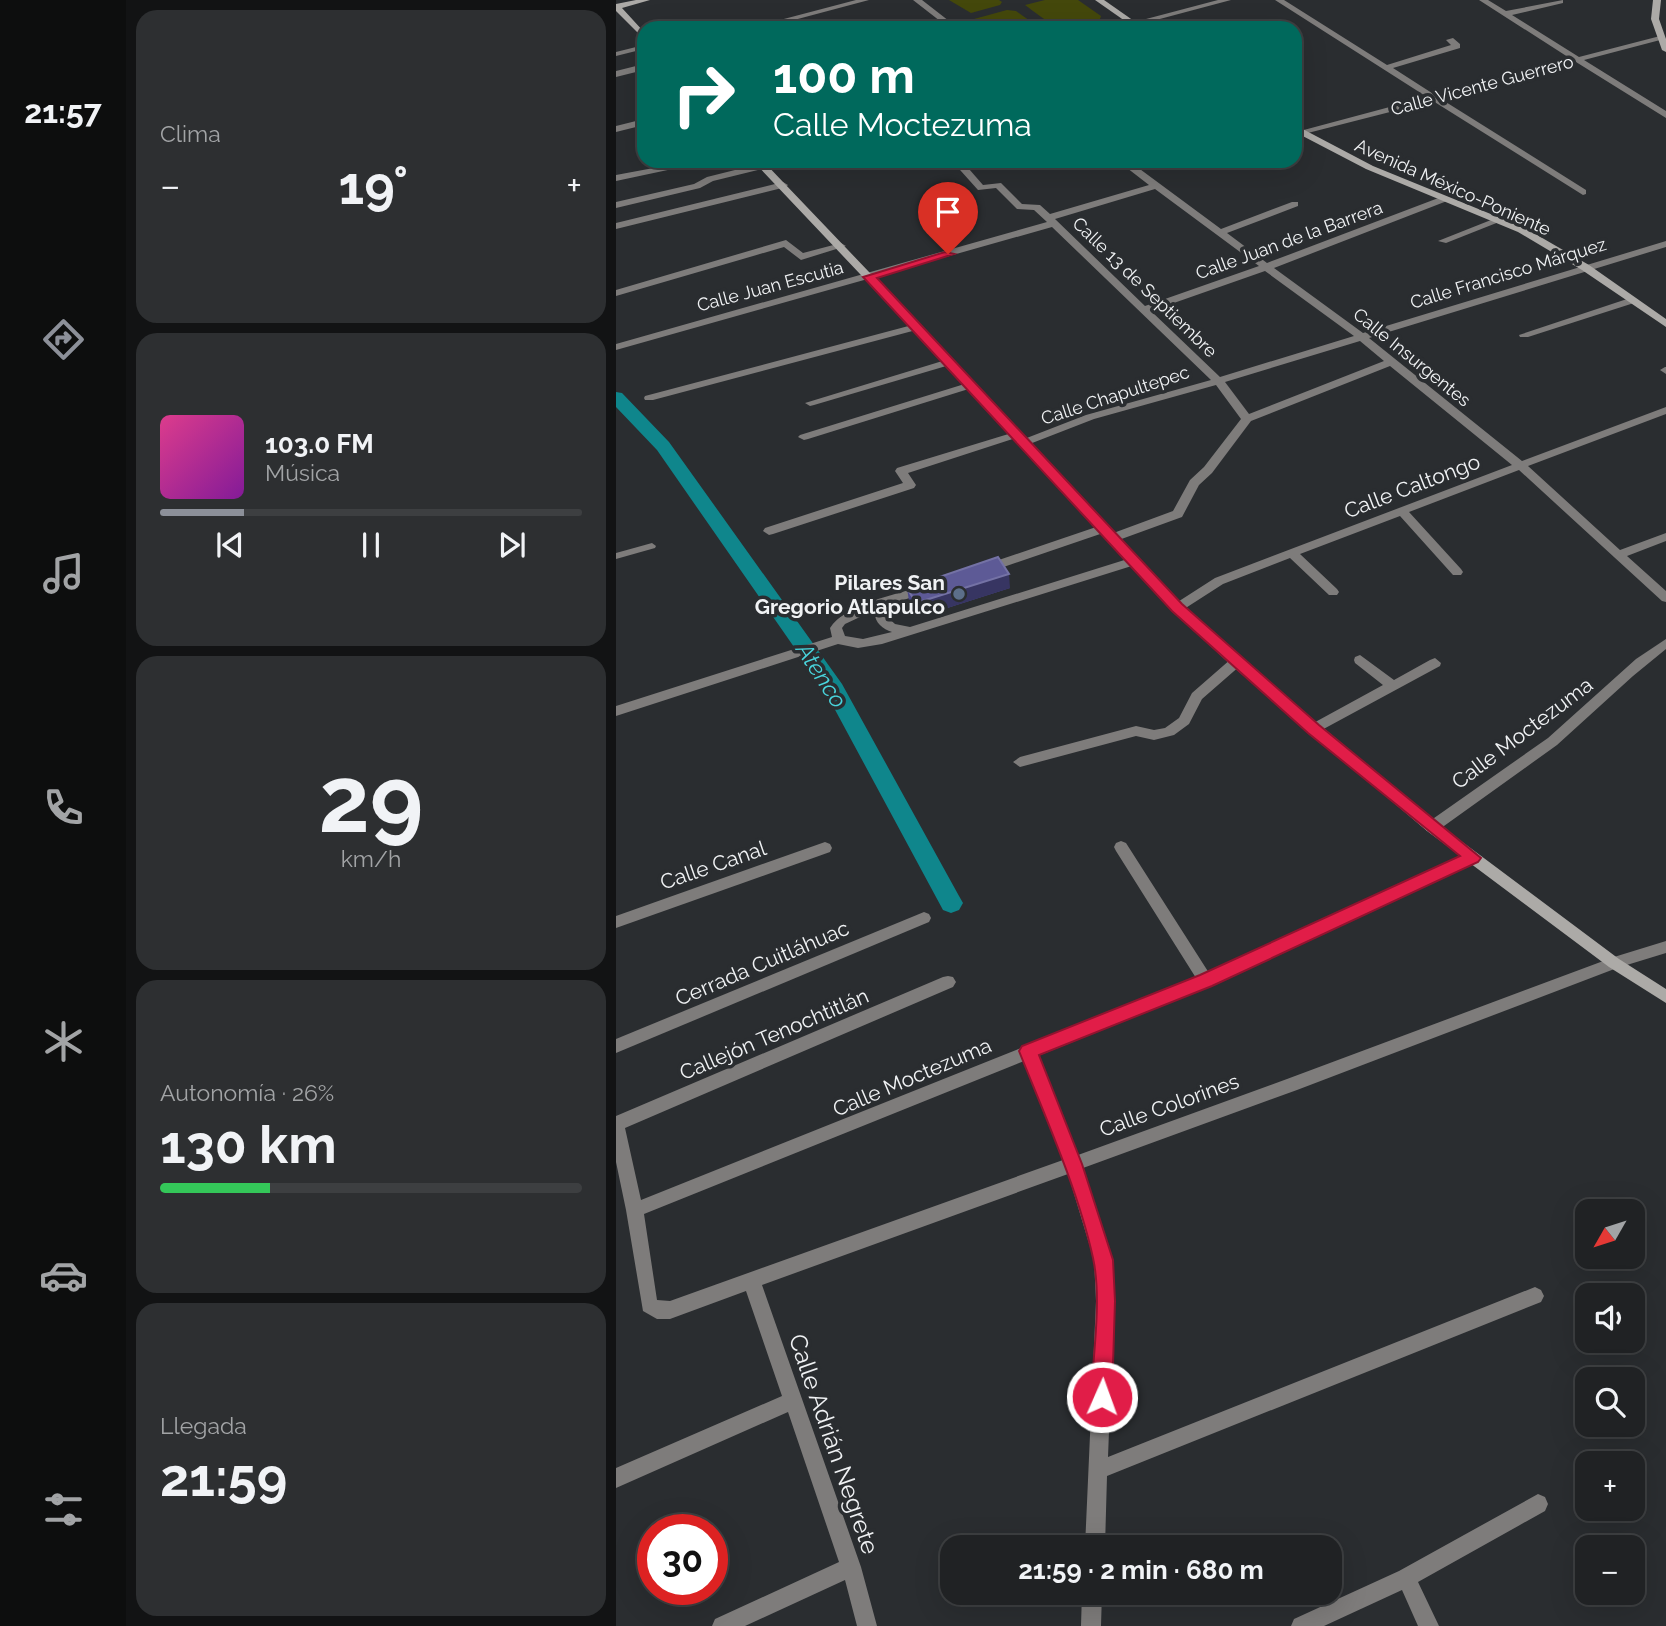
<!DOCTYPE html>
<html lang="es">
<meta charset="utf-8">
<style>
body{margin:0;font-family:Raleway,sans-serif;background:#2d2f31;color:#f1f3f6;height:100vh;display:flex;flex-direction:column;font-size:26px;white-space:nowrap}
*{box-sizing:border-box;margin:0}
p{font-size:23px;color:#a2a4a6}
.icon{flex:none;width:38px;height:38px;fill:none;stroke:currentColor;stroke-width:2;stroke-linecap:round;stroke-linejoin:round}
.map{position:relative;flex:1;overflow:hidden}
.drawer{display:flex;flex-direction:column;gap:10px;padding:10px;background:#121314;width:490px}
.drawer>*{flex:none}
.guide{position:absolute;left:21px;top:21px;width:665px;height:147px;border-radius:21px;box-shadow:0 7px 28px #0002,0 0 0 2px #3d3f41;background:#00695c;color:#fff;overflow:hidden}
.needle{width:46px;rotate:231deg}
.buttons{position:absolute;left:959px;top:1199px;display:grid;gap:14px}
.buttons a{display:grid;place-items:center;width:70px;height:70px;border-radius:14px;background:#202224;box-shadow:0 7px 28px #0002,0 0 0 2px #3d3f41;font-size:35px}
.speed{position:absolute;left:21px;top:1514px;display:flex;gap:14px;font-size:35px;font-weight:700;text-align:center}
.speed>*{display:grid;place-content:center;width:91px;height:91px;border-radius:50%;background:#202224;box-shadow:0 7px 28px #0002,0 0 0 2px #3d3f41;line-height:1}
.speed .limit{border:10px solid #d22;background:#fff;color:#111}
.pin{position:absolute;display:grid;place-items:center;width:60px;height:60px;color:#fff;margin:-72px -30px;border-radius:50% 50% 50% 0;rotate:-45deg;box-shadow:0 0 7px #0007}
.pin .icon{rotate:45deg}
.me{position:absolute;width:77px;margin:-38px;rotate:2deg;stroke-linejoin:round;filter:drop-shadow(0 0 5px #0008)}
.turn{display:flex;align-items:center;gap:24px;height:147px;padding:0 21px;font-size:32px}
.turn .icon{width:91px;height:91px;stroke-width:2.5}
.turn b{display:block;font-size:49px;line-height:60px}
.big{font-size:52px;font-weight:700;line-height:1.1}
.drawer .widget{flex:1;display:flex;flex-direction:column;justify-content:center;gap:10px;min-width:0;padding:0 24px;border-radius:21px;background:#2d2f31}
.drawer .dial{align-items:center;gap:0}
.dial b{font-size:91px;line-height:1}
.song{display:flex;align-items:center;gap:21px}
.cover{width:84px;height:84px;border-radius:10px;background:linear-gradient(135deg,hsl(330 70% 55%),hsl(290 70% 35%))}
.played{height:7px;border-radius:4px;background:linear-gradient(90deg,#8c9099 20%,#3d3f41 20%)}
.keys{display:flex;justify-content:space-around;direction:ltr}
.heat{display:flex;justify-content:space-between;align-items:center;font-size:38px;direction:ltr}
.charge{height:10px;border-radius:5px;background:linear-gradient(90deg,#34c759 26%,#3d3f41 0)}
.trip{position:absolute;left:324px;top:1535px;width:402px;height:70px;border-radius:21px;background:#202224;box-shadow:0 7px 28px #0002,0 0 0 2px #3d3f41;font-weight:700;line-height:70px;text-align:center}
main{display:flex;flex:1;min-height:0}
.tab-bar{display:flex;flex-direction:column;width:126px;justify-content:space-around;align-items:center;background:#0d0e0e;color:#a2a4a6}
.tab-bar .icon{width:49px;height:49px}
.tab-bar .active{color:#8c9099}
.tab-bar b{font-size:32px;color:#f1f3f6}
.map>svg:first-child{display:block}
.green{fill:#44480b}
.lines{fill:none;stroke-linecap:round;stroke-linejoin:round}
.canal{fill:#0f868c;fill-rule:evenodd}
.lane{fill:#7e7c7b;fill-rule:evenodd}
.street{fill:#7e7c7b;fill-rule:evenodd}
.secondary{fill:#acaaa7;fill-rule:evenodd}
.wall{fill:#4b488b}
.shaded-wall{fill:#373562}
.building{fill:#5d5a96;stroke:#7472a5;stroke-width:2}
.route{fill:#e11d48;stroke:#92132f;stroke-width:2}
.service-dot{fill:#5c6f8a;stroke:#2a2d30;stroke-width:2.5}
.labels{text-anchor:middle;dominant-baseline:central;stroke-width:7;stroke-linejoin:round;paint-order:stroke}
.far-street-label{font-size:18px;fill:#f0f2f4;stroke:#2a2d30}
.street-label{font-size:21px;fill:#f0f2f4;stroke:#2a2d30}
.poi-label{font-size:21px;font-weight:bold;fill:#f0f2f4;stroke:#2a2d30;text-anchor:end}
.water-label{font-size:23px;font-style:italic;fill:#49d4dc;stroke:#2a2d30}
.near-street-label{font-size:24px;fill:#f0f2f4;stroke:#2a2d30}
</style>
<main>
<nav class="tab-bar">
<b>21:57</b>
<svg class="icon active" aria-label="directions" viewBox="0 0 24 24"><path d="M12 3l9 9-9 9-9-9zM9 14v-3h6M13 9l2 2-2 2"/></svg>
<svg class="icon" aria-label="music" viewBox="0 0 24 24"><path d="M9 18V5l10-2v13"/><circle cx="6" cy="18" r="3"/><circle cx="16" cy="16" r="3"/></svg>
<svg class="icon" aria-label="phone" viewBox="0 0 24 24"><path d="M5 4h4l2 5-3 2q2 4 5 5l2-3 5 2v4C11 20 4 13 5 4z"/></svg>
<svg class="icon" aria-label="climate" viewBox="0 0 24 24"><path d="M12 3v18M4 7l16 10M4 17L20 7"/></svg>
<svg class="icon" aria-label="car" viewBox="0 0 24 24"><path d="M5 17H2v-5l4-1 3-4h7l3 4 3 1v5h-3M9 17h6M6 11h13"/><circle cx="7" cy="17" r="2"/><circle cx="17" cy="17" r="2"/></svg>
<svg class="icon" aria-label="filters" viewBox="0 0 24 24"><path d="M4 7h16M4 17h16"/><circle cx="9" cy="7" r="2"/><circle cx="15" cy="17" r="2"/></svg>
</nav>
<section class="drawer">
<div class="widget"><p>Clima</p>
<div class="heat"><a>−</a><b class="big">19°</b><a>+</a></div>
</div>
<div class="widget">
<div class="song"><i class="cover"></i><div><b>103.0 FM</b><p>Música</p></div></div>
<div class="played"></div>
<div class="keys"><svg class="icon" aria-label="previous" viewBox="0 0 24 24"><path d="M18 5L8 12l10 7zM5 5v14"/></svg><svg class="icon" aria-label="pause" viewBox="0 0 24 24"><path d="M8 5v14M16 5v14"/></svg><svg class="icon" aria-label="next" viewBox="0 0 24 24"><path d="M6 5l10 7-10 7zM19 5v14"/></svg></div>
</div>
<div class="widget dial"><b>29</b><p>km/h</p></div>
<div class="widget"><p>Autonomía · 26%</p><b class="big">130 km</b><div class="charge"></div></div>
<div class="widget"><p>Llegada</p><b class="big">21:59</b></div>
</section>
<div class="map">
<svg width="1050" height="1626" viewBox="0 0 1050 1626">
<rect width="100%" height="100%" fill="#2a2d30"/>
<g class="green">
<path d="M 333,0 L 383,0 L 386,2 L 384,5 L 355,13 Z"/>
<path d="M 429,0 L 462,0 L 485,16 L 484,19 C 442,32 444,31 409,5 Z"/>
<path d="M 391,10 L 400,11 L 424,28 L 370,28 L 358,19 Z"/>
</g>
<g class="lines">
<path class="canal" d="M 0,392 L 6,393 L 53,442 L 226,684 L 343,896 L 347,903 L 343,910 L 335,913 L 327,910 L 210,693 L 41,450 L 0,407 Z"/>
<path class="lane" d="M 36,543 L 40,546 L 39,548 L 0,559 L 0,553 Z"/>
<g class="street">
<path d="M 240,0 L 253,0 L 148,28 L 134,28 Z"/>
<path d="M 297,0 L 306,0 L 342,28 L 333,28 Z"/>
<path d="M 602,0 L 615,0 L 510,28 L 496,28 Z"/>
<path d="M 659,0 L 668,0 L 771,65 L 835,45 L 830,40 L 837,38 L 844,44 L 844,48 L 777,68 L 819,95 L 955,59 L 863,0 L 872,0 L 890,11 L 947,0 L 947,3 L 896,15 L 963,57 L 1048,35 L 1048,39 L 968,60 L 1050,111 L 1050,118 L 960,62 L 825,99 L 970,190 L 970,194 L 967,195 L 817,101 L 684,135 L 684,131 L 811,97 Z"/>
<path d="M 28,45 L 28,49 L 0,56 L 0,52 Z"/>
<path d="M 28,64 L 28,70 L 0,77 L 0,71 Z"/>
<path d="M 28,119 L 28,125 L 0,132 L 0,126 Z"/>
<path d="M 75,161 L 94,161 L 0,181 L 0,175 Z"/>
<path d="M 336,161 L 346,161 L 367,185 L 385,183 L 406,204 L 424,205 L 434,214 L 533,185 L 502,161 L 513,161 L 605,229 L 676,202 L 682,202 L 682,206 L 611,233 L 651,263 L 825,197 L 831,197 L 831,201 L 658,268 L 747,333 L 1050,241 L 1050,247 L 753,338 L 906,461 L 1050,407 L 1050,414 L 912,466 L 1004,550 L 1050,533 L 1050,541 L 1011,556 L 1050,591 L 1050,602 L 1046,601 L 903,470 L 793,512 L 845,569 L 847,572 L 845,575 L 837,575 L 784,516 L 684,554 L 721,589 L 723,592 L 721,595 L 713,595 L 674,558 L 607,584 L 565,611 L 557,611 L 555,608 L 557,605 L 599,578 L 896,465 L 774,366 L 635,421 L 596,473 L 583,485 L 566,517 L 500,541 L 492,541 L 492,535 L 557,511 L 574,480 L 588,467 L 625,419 L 600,385 L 478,419 L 411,445 L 403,445 L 403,441 L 470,415 L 595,380 L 436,227 L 0,350 L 0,344 L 431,222 L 418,210 L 401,209 L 380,188 L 362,190 ZM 539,189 L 643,266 L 529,306 L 439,219 ZM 649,271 L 738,336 L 604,377 L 535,311 ZM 744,341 L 768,361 L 633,414 L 609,382 Z"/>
<path d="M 147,163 L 150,164 L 150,168 L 97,181 L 84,188 L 0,208 L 0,202 L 78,184 L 91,177 Z"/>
<path d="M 167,182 L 172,185 L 170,187 L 0,229 L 0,223 Z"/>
<path d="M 880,218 L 888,220 L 830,243 L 822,241 Z"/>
<path d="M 170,240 L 187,253 L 225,243 L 230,246 L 185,260 L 168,247 L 0,296 L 0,290 Z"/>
<path d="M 1017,297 L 1022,300 L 1021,302 L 912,337 L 904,337 L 903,335 Z"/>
<path d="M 300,324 L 304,325 L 304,329 L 37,400 L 29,400 L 28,398 L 29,396 Z"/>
<path d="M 333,359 L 338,362 L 337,364 L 198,405 L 194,406 L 189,403 Z"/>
<path d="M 1049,367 L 1050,367 L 1050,374 L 1044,370 Z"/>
<path d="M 355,382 L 360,385 L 359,387 L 192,439 L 188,440 L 182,437 L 184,435 Z"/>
<path d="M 399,432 L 405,435 L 403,437 L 292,473 L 300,485 L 298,488 L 157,534 L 153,535 L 147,531 L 149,528 L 287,483 L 279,471 L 281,468 Z"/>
<path d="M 486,525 L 492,529 L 490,532 L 373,572 L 369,573 L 363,569 L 365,566 Z"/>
<path d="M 518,557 L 522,558 L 524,561 L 522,564 L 266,644 L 242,648 L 222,644 L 0,716 L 0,706 L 216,637 L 214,628 C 229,604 279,595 306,586 L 314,586 L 316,589 L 314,592 C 300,597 273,600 270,616 L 279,624 L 294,627 ZM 259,610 C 257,621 266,629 276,632 L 247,639 L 229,636 L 226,628 L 229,624 Z"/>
<path d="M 1050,639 L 1050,649 L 1017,676 L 941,745 L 821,831 L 811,831 L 809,827 L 811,823 L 932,738 L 1020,659 Z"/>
<path d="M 744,655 L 778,680 L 814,660 L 819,658 L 825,663 L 824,666 L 702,732 L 692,732 L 690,729 L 692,726 L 767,685 L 739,663 L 738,660 L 739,657 Z"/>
<path d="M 620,657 L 626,662 L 625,665 L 586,699 L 573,724 L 558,735 L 538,740 L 520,736 L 404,767 L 397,762 L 404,757 L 520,726 L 538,730 L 549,728 L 563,718 L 576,693 L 615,659 Z"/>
<path d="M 505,841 L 510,843 L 593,973 L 852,854 L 862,854 L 864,858 L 862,862 L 595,986 L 422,1056 L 462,1155 L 671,1079 L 998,957 L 1050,941 L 1050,953 L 1001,968 L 681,1090 L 467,1168 L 496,1260 L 498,1301 L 492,1457 L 919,1287 L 925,1290 L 928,1296 L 925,1302 L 491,1476 L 489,1547 L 469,1547 L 480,1301 L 478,1260 L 452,1174 L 146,1285 L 245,1567 L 261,1626 L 241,1626 L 229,1580 L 129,1626 L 96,1626 L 99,1619 L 223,1562 L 172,1412 L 0,1488 L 0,1468 L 166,1396 L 130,1291 L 54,1319 L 41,1319 L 27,1311 L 10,1210 L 0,1162 L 0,1116 L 327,977 L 332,976 L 337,977 L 340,982 L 337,987 L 9,1128 L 25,1200 L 580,978 L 500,851 L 498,847 L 500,843 ZM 408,1061 L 447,1160 L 54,1301 L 41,1300 L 28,1214 Z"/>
<path d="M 209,842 L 214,844 L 216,848 L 214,852 L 0,928 L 0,916 Z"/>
<path d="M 308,912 L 313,914 L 315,918 L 313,922 L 0,1053 L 0,1039 Z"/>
<path d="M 922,1494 L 929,1497 L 932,1504 L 929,1511 L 802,1582 L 823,1626 L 802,1626 L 786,1590 L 708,1626 L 675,1626 L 678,1619 L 783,1571 Z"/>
<path d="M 466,1592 L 486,1592 L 485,1626 L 465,1626 Z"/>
</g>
<g class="secondary">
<path d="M 20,0 L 34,0 L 6,8 L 28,32 L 28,39 L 0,11 L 0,4 Z"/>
<path d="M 479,0 L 488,0 L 528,28 L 519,28 Z"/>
<path d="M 1037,0 L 1045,0 L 1043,19 L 1050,39 L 1050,52 L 1046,50 L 1035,19 Z"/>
<path d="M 679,125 L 757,166 L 909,228 L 973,265 L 1050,319 L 1050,327 L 966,270 L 902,232 L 750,169 L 679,132 Z"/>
<path d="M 137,161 L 147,161 L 359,383 L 565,605 L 625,659 L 821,823 L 1003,959 L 1050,989 L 1050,1003 L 993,967 L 811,831 L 615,665 L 557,611 L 351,387 Z"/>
</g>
</g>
<path class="wall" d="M 291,588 L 394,588 L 303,617 L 293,601 Z"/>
<path class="shaded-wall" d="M 393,574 L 394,588 L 303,617 L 300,603 Z"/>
<path class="building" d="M 382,557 L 393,574 L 300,603 L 291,588 Z"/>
<path class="route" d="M 329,252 L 338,254 L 261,278 L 566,604 L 703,725 L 865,858 L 862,862 L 596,986 L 423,1055 L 466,1164 L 497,1260 L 499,1301 L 496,1397 L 493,1405 L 486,1408 L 479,1405 L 475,1397 C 477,1355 486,1299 477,1258 C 462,1190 429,1116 403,1051 L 406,1046 L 584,975 L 844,856 L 692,733 L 556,611 L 247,277 Z"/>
<circle class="service-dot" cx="343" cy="594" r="7"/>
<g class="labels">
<g class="far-street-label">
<text transform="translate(866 85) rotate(-15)">Calle Vicente Guerrero</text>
<text transform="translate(837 187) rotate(24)">Avenida México-Poniente</text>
<text transform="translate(673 240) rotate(-20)">Calle Juan de la Barrera</text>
<text transform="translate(892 273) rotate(-17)">Calle Francisco Márquez</text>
<text transform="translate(154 286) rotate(-15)">Calle Juan Escutia</text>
<text transform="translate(529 287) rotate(44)">Calle 13 de Septiembre</text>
<text transform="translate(796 357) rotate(39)">Calle Insurgentes</text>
<text transform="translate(499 395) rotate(-18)">Calle Chapultepec</text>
</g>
<g class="street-label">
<text transform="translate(796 486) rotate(-21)">Calle Caltongo</text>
<text transform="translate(906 733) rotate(-37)">Calle Moctezuma</text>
<text transform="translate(97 865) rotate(-19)">Calle Canal</text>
<text transform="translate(146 963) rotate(-23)">Cerrada Cuitláhuac</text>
<text transform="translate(158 1034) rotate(-23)">Callejón Tenochtitlán</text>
<text transform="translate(296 1077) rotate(-23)">Calle Moctezuma</text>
<text transform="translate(553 1105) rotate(-20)">Calle Colorines</text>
</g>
<g class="poi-label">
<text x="329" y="582">Pilares San<tspan x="329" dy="24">Gregorio Atlapulco</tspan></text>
</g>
<g class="water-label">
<text transform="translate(206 675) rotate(57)">Atenco</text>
</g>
<g class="near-street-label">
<text transform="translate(218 1444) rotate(71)">Calle Adrián Negrete</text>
</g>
</g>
</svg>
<div class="buttons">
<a><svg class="needle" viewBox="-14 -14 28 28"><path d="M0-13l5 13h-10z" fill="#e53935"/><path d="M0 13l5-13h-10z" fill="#a2a4a6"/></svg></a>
<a><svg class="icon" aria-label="sound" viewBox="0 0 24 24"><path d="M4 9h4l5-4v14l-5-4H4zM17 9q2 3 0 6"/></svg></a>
<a><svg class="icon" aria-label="search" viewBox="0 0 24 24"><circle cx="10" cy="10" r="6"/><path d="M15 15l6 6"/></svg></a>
<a>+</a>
<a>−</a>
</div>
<div class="speed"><div class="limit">30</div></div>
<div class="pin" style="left:332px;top:254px;background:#d93025"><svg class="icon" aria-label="arrive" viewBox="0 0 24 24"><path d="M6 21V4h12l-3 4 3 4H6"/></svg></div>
<svg class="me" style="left:486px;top:1397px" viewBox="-20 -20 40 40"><circle r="17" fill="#e11d48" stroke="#fff" stroke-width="3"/><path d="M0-11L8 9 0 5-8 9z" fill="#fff"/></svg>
<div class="trip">21:59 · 2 min · 680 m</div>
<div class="guide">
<div class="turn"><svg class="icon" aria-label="right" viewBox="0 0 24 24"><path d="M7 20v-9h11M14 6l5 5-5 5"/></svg><div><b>100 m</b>Calle Moctezuma</div></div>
</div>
</div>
</main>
